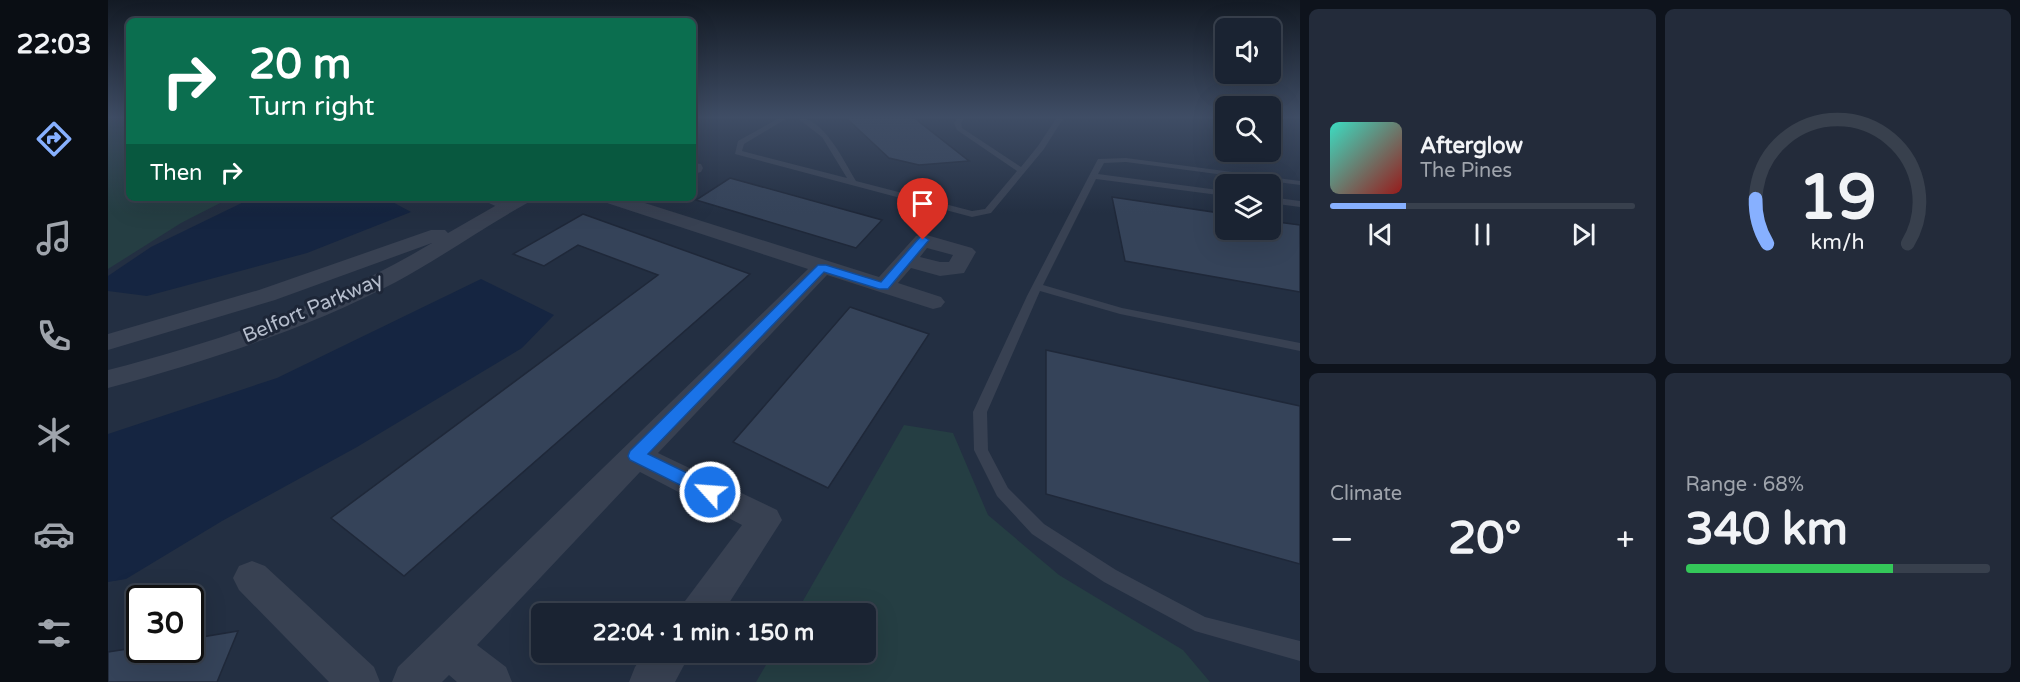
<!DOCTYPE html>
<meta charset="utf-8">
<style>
body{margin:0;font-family:"Varela Round",sans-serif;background:#232b3a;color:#f1f3f6;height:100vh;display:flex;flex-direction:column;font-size:22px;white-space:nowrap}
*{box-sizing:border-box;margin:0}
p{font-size:20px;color:#9fa4ac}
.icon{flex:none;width:33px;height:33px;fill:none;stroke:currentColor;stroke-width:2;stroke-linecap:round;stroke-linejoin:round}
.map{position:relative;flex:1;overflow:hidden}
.details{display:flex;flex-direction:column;gap:9px;padding:9px;background:#0e131c;width:720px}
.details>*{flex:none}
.guide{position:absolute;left:18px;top:18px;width:570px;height:183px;border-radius:9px;box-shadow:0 6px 24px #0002,0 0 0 2px #38404d;background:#0b6e4f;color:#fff;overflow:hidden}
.tools{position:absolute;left:1107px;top:18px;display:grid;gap:12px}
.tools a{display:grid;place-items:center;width:66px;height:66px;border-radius:9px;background:#1a2332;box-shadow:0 6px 24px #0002,0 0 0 2px #38404d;font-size:30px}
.speed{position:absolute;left:18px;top:585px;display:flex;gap:12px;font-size:30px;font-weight:700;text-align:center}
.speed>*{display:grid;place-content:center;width:78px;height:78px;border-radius:50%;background:#1a2332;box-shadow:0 6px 24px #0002,0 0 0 2px #38404d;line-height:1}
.speed .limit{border:3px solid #111;border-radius:9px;background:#fff;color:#111}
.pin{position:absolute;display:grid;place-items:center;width:51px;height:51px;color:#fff;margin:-62px -26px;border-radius:50% 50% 50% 0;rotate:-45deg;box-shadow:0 0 6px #0007}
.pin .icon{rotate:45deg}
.me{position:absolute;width:66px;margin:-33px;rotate:296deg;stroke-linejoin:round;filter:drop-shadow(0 0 4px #0008)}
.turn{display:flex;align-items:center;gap:21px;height:126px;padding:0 24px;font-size:27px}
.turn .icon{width:78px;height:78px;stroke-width:2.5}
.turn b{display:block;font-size:42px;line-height:51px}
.then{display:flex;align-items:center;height:57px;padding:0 24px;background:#0003;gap:12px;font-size:22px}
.big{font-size:45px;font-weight:700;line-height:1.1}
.details .tile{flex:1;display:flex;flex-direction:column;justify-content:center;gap:9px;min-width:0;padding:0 21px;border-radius:9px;background:#232b3a}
.details .dial{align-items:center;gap:0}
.dial svg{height:156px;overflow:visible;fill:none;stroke:#38404d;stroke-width:7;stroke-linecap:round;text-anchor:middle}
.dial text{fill:#f1f3f6;stroke:none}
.song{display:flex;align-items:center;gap:18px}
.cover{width:72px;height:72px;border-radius:9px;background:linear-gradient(135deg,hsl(170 70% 55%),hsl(0 70% 35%))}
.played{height:6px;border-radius:3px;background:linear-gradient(90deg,#87b0ff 25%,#38404d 25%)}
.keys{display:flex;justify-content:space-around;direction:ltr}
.heat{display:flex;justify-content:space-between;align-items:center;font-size:33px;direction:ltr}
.charge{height:9px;border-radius:4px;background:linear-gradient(90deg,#34c759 68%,#38404d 0)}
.details .tiles{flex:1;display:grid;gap:9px;grid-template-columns:repeat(2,1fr)}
.trip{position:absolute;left:423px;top:603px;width:345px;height:60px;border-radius:9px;background:#1a2332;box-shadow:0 6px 24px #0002,0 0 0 2px #38404d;font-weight:700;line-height:60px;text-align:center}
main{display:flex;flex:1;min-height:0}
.tab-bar{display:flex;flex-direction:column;width:108px;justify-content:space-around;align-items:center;background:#0a0e14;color:#9fa4ac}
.tab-bar .icon{width:42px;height:42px}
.tab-bar .active{color:#87b0ff}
.tab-bar b{font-size:27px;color:#f1f3f6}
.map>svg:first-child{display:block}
.green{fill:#253e43}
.water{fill:#152541}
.building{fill:#354359;stroke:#1f2839;stroke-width:1.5}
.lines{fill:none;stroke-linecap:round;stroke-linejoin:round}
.lane{fill:#384152;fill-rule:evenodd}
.street{fill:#384152;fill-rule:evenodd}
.route{fill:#1a73e8;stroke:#114b97;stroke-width:1.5}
.labels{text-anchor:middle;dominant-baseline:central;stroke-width:6;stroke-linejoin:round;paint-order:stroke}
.street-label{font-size:20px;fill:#b5bdcc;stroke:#1d2637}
</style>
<main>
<nav class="tab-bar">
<b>22:03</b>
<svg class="icon active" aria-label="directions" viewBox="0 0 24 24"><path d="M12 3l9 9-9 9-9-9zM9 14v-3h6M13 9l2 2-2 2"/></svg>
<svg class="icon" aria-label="music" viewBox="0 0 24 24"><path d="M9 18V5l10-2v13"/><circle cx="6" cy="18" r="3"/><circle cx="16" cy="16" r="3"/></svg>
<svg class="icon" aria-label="phone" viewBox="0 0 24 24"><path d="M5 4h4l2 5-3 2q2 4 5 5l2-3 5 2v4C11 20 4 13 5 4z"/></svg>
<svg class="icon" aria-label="climate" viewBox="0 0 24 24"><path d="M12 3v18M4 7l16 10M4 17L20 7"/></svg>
<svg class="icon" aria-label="car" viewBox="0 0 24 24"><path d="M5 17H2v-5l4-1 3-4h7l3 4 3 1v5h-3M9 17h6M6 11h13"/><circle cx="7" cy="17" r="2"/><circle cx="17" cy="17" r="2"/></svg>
<svg class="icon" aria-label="filters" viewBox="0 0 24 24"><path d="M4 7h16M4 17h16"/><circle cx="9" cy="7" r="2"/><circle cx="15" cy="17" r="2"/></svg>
</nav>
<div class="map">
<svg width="1192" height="682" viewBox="0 0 1192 682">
<rect width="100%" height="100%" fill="#232f42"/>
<g class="green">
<path d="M 0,117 L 21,117 L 21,198 L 122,198 L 73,223 L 0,269 Z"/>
<path d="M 796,425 L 845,433 L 880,515 L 951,575 L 1075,650 L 1102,682 L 648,682 L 665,653 L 758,652 L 758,614 L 688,613 Z"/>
</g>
<g class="water">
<path d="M 144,198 L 277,198 L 303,212 L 199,253 L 39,296 L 0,291 L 0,276 L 43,247 Z"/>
<path d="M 373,279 L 446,315 L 414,348 L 249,447 L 114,521 L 18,579 L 0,582 L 0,434 L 169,378 Z"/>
</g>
<g class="building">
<path d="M 737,117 L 805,117 L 861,161 L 811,165 L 781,158 Z"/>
<path d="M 622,178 L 774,220 L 748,248 L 588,200 Z"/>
<path d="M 1004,197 L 1118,214 L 1118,230 L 1162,230 L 1162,221 L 1192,225 L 1192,292 L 1017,261 Z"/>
<path d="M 475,214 L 642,274 L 296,576 L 223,518 L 550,275 L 470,245 L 436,266 L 405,254 Z"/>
<path d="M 742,307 L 821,334 L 720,488 L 625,442 Z"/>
<path d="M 938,350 L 1192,406 L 1192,564 L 938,494 Z"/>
<path d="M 130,631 L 109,682 L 0,682 L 0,652 L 32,647 L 32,650 L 82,650 L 82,639 Z"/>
</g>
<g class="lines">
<g class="lane">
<path d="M 673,117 L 681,117 L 636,144 L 634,151 L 739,178 L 714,137 L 688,117 C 716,117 735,160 748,181 L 864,211 L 877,209 L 909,171 L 849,130 L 846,123 L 850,117 L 857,117 L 853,123 L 854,128 L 913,167 L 930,146 L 949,117 L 956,117 L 936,149 L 883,213 L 864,217 L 627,154 L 630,141 Z"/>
<path d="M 1018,158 L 1192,181 L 1192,185 L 1018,162 L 996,163 L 990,174 L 1118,191 L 1118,196 L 988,179 L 935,285 L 1014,308 L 1192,343 L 1192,351 L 1012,314 L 932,291 L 879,412 L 880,450 L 900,488 L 936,524 L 1008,570 L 1097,617 L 1192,641 L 1192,661 L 1087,631 L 996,582 L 924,534 L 889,496 L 866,450 L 865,412 L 919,296 L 981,176 L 990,159 Z"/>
<path d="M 1162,197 L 1192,201 L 1192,207 L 1162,203 Z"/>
<path d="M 370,198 L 382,198 L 401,207 L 400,209 L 394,209 Z"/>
</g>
<g class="street">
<path d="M 585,163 L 593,164 L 595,168 L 593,172 L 585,174 Z"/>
<path d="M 401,198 L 424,198 L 421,202 C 376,227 334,257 288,282 C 197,330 98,361 0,388 L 0,370 C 112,341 224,303 324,243 L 167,300 L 0,350 L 0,334 L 151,290 L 323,230 L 337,230 L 340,233 Z"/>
<path d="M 493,198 L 521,198 L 771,277 L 808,236 L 815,234 L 864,248 L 868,252 L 856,273 L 832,276 L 803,268 L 790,283 L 833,297 L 837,302 L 833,307 L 825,309 L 719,275 L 550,453 L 669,510 L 674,520 L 614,614 L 572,614 L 577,601 L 634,525 L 532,472 L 369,645 L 398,667 L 404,682 L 349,682 L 341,675 L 334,682 L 284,682 L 290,667 L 700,269 L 496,202 ZM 819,248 L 845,255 L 841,262 L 832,262 L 812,257 Z"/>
<path d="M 144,561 L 157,566 L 266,667 L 272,682 L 221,682 L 131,590 L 125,578 L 131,566 Z"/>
<path d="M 538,652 L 583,652 L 567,682 L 521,682 L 527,667 Z"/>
</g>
</g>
<linearGradient id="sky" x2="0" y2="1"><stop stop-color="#131a24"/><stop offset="0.55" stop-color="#3f4d65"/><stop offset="1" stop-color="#3f4d65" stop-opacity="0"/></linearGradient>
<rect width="1192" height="213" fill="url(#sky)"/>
<path class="route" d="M 815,236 L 821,240 L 780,289 L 771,289 L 716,272 L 540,454 L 608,487 L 611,492 L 608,497 L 602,500 L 522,460 L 520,456 L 522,451 L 710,265 L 718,265 L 773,282 L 812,237 Z"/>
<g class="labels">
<g class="street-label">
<text transform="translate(205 308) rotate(-23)">Belfort Parkway</text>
</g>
</g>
</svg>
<div class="tools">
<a><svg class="icon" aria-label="sound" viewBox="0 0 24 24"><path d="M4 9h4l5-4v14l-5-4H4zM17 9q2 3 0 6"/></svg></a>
<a><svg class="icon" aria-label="search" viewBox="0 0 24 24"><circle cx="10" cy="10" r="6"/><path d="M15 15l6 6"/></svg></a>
<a><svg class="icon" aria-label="layers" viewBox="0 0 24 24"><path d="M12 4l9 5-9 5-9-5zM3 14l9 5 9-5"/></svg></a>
</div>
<div class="speed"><div class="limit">30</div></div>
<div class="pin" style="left:815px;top:240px;background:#d93025"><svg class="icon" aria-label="arrive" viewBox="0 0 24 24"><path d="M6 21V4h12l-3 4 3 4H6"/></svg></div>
<svg class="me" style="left:602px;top:492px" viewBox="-20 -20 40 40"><circle r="17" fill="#1a73e8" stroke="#fff" stroke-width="3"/><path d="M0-11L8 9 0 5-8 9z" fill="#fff"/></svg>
<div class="trip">22:04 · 1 min · 150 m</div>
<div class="guide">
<div class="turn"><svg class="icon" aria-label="right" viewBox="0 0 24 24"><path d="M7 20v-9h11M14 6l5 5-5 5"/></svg><div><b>20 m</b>Turn right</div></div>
<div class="then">Then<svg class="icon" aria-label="right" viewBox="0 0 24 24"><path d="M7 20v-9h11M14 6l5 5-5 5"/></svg></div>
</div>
</div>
<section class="details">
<div class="tiles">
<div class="tile">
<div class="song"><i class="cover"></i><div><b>Afterglow</b><p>The Pines</p></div></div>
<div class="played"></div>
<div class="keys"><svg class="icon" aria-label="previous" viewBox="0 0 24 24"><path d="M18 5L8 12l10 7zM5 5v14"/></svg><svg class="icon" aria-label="pause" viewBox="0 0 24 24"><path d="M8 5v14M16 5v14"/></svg><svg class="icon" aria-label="next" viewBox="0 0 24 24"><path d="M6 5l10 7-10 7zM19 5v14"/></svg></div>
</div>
<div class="tile dial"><svg viewBox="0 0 100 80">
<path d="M14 69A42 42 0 1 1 86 69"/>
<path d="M14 69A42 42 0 0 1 8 46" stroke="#87b0ff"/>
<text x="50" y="56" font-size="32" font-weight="700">19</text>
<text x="50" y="72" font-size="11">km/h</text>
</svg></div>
<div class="tile"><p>Climate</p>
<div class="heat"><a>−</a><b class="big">20°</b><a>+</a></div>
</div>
<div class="tile"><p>Range · 68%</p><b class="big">340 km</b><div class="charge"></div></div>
</div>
</section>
</main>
